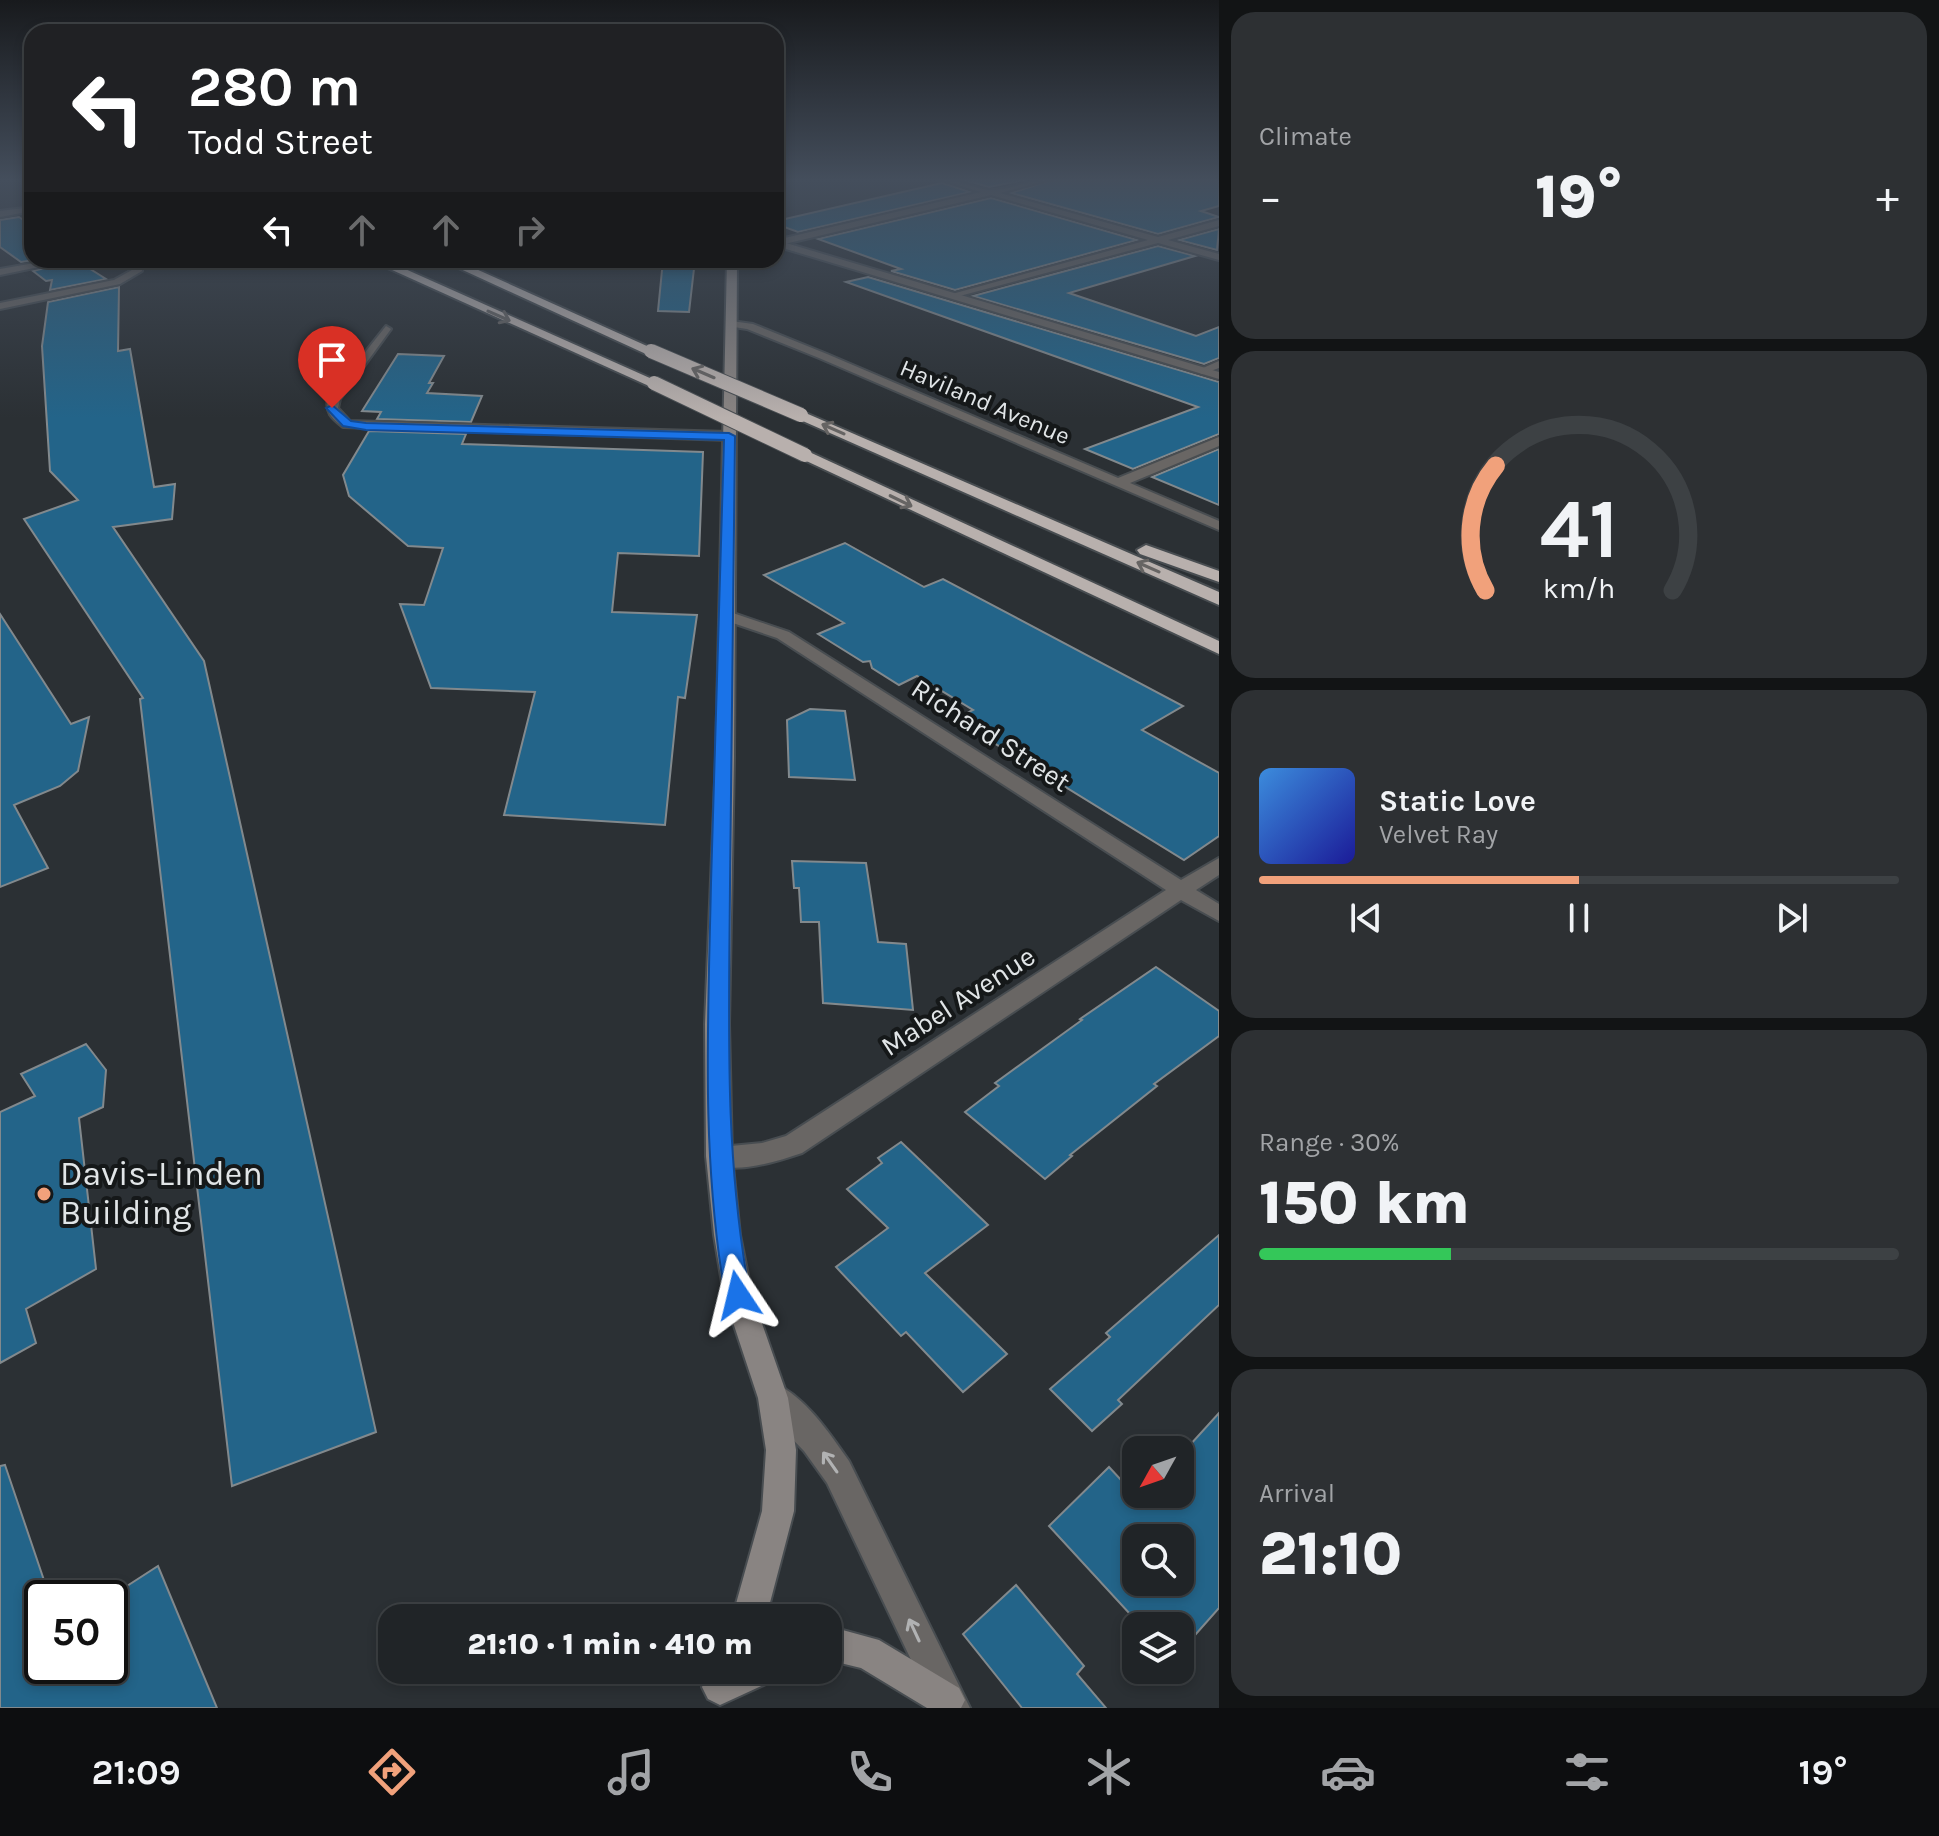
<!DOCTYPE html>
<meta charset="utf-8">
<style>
body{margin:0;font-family:Karla,sans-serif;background:#2d3033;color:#f1f3f6;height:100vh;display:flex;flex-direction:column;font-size:30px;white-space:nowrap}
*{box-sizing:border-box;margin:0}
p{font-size:26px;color:#a2a4a7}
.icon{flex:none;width:44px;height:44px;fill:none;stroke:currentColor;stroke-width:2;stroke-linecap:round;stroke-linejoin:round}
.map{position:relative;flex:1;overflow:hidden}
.sheet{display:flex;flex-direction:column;gap:12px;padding:12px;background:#121415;width:720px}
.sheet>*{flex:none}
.guide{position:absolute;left:24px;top:24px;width:760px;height:244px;border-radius:24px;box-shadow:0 4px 12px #0003,0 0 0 2px #3d4144;background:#202124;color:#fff;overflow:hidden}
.needle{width:52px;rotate:230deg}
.tools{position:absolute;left:1122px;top:1436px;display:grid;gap:16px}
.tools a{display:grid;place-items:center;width:72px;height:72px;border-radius:16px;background:#202427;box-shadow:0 4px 12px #0003,0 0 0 2px #3d4144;font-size:40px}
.speed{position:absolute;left:24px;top:1580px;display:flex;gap:16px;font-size:40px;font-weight:700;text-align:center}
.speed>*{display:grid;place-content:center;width:104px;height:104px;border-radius:50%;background:#202427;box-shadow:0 4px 12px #0003,0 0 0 2px #3d4144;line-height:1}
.speed .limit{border:4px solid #111;border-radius:12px;background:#fff;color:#111}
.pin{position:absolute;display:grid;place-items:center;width:68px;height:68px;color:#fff;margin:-82px -34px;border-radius:50% 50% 50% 0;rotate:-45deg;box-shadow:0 0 8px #0007}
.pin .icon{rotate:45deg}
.me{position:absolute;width:88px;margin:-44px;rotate:350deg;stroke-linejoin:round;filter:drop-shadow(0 0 6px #0008)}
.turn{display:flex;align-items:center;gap:28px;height:168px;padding:0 32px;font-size:36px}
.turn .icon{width:104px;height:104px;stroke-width:2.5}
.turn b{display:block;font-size:56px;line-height:68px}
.lanes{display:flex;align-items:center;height:76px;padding:0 32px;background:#0003;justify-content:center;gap:40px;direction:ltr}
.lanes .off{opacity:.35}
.big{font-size:60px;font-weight:800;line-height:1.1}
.sheet .tile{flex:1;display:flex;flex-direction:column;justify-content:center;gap:12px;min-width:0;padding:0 28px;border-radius:24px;background:#2d3033}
.sheet .dial{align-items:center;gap:0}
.dial svg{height:208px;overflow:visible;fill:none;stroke:#3d4144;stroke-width:7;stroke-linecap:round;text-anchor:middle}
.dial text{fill:#f1f3f6;stroke:none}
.song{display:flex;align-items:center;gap:24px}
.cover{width:96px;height:96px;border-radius:12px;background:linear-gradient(135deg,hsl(210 70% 55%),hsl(240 70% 35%))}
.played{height:8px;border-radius:4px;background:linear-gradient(90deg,#f1a17b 50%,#3d4144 50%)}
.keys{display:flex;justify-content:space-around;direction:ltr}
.heat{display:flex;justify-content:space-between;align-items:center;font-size:44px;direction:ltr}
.charge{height:12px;border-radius:6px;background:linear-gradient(90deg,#34c759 30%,#3d4144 0)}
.trip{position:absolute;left:378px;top:1604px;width:464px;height:80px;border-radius:24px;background:#202427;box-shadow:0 4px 12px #0003,0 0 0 2px #3d4144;font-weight:800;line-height:80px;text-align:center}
.menu{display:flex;height:128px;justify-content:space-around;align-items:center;background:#0d0e10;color:#a2a4a7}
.menu .icon{width:56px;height:56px}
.menu .on{color:#f1a17b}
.menu b{font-size:36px;color:#f1f3f6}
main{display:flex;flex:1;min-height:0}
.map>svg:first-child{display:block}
.building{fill:#236489;stroke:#82898d;stroke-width:2;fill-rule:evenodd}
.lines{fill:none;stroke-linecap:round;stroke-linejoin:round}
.minor-casing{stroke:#484d51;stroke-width:4}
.tertiary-casing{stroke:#484d51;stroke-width:4}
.secondary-casing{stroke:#484d51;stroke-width:4}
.motorway-casing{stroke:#484d51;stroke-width:4}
.minor{fill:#696664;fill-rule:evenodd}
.tertiary{fill:#696664;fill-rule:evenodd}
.secondary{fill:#898482;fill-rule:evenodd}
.motorway{fill:#b8b0ad;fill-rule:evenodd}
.motorway-bridge-casing{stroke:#484d51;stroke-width:16;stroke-linecap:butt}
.motorway-bridge{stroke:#b8b0ad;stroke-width:14}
.oneway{stroke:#666463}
.oneway2{stroke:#b1b2b3}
.route{fill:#1a73e8;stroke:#114b97;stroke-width:2}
.poi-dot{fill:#f1a17b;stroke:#151819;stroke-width:3}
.labels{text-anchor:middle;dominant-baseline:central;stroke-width:8;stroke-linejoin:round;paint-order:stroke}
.far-street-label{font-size:24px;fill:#e1e5e7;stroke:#151819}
.street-label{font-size:28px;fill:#e1e5e7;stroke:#151819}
.near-poi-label{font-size:34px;fill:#e1e5e7;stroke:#151819;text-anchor:start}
</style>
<main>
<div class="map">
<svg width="1219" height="1708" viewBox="0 0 1219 1708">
<rect width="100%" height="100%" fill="#2b3034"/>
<g class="building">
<path d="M 960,179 L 1029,179 L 989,187 Z"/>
<path d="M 1055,179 L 1219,179 L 1219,206 L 1201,211 L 1219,217 L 1158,234 L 1011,193 Z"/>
<path d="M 942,183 L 970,192 L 798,232 L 776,224 L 776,221 Z"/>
<path d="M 991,198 L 1137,240 L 955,290 L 891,271 L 901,269 L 818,239 Z"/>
<path d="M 19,217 L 32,226 L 34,260 L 21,262 L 0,247 L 0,220 Z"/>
<path d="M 1219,229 L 1217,250 L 1179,240 Z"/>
<path d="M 1158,246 L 1195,256 L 1069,293 L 1196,336 L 1219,327 L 1219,358 L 1204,364 L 973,296 Z"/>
<path d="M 76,260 L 106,279 L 50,290 L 52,280 L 46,281 L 33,271 Z"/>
<path d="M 663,260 L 695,260 L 689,312 L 658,311 Z"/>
<path d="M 868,277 L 1219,382 L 1219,434 L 1133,469 L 1085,449 L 1198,407 L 846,282 Z"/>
<path d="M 119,287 L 118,351 L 130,349 L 154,487 L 175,484 L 172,519 L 113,527 L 204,661 L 376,1432 L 232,1486 L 140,699 L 143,698 L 24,519 L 78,500 L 50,471 L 42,346 L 48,302 Z"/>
<path d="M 398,354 L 444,356 L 429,383 L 433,383 L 427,393 L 482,396 L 471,422 L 377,419 L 381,412 L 362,411 Z"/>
<path d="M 369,431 L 466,434 L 462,444 L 703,452 L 699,556 L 618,553 L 612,612 L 697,615 L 685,698 L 678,697 L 665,825 L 504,815 L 535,692 L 431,688 L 400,604 L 424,605 L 443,548 L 408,546 L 349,496 L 343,475 Z"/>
<path d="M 1219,449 L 1219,505 L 1152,477 Z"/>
<path d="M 845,543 L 924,587 L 943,579 L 1183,706 L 1142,730 L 1219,773 L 1219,836 L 1184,860 L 955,719 L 973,710 L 917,676 L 899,685 L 872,668 L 870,661 L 863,662 L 818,634 L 844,623 L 764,575 Z"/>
<path d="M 0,614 L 71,724 L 89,717 L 78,771 L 60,786 L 14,805 L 48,868 L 0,887 Z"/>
<path d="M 810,709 L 845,711 L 855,780 L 789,777 L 787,720 Z"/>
<path d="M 792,861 L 866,863 L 878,942 L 906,944 L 913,1010 L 823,1003 L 819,922 L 801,922 L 799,888 L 794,888 Z"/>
<path d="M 1156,967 L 1219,1011 L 1219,1036 L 1154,1084 L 1157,1086 L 1070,1155 L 1072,1156 L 1045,1179 L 965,1112 L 999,1086 L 995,1083 L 1082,1020 L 1080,1019 Z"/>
<path d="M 86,1044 L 106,1070 L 103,1107 L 79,1118 L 96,1269 L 26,1309 L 36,1343 L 0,1363 L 0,1112 L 35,1096 L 21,1074 Z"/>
<path d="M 901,1142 L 988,1225 L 925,1273 L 1007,1354 L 963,1392 L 906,1332 L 901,1336 L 836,1267 L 888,1228 L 847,1189 L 882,1163 L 878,1158 Z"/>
<path d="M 1219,1235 L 1219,1305 L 1118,1400 L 1122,1404 L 1092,1431 L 1050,1389 L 1110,1337 L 1106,1333 Z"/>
<path d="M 1219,1413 L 1219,1608 L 1180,1652 L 1180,1626 L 1141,1626 L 1049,1526 L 1109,1467 L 1122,1481 L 1136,1466 L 1136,1494 L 1180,1494 L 1180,1456 ZM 1136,1538 L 1180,1538 L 1180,1582 L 1136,1582 Z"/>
<path d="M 5,1465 L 50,1598 L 42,1598 L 42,1666 L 110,1666 L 110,1597 L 158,1566 L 217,1708 L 0,1708 L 0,1466 Z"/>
<path d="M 1016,1585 L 1084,1666 L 1077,1674 L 1106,1708 L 1022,1708 L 963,1634 Z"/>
</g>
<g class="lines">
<defs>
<g id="minor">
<path d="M 939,179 C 957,179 972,188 989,190 C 1009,191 1031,179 1052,179 L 1000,193 L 1158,237 L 1219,220 L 1219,226 L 1168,240 L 1219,254 L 1219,260 L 1158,243 L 952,298 L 952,294 L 1148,240 L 991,195 L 776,246 L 776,240 L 981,192 Z"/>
<path d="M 32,207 L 32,211 L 0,217 L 0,211 Z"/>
<path d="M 52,260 L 73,260 L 0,275 L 0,269 Z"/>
<path d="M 132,260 L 142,260 L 142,271 L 120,284 L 0,309 L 0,303 L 114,280 L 132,270 Z"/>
<path d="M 731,321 L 753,324 L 827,354 L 1118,478 L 1219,437 L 1219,446 L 1130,483 L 1219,521 L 1219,530 L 819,358 L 747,329 L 727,326 L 726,324 Z"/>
<path d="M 386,326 L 391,329 L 340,399 L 338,408 L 350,421 L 729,432 L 735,436 L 729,440 L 343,427 C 332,418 325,413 328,399 Z"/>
<path d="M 1219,361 L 1219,368 L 1202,374 L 1196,371 Z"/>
<path d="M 727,611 L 789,632 L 1181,880 L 1219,858 L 1219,875 L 1196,890 L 1219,904 L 1219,921 L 1181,900 L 802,1153 C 775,1162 738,1174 710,1164 L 706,1156 L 710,1148 L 762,1143 L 786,1136 L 1166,890 L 777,638 L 721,619 L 721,613 Z"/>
</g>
<g id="tertiary">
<path d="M 776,240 L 1219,372 L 1219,379 L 776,246 Z"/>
<path d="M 774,1383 C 805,1396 830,1434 849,1461 L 970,1708 L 934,1708 L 827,1483 L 804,1451 L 763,1409 L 759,1398 L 763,1387 Z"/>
</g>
<g id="secondary">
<path d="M 727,260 L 737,260 L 734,758 L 729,1024 L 732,1156 L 740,1235 L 752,1295 L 788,1398 L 796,1450 L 794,1511 L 766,1618 L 732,1618 L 762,1511 L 766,1450 L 758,1398 L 724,1295 L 714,1235 L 706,1156 L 705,1024 L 716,758 Z"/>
<path d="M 828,1626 L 879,1640 L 959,1688 L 965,1700 L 961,1708 L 927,1708 L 861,1668 L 828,1660 Z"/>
<path d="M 718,1670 L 775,1670 L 770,1682 L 720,1705 L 708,1699 L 702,1687 L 708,1675 Z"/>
</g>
<g id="motorway">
<path d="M 370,260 L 385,260 L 661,383 L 649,386 Z"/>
<path d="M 441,260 L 456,260 L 658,351 L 646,354 Z"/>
<path d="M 801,411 L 1219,592 L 1219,605 L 796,418 L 794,415 Z"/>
<path d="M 805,450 L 1219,641 L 1219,654 L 800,458 L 797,455 Z"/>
<path d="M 1146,545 L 1219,571 L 1219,582 L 1140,554 L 1137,550 Z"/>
</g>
</defs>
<use href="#minor" class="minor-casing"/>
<use href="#tertiary" class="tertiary-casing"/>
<use href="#secondary" class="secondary-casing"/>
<use href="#motorway" class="motorway-casing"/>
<use href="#minor" class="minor"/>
<use href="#tertiary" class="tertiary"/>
<use href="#secondary" class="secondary"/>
<use href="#motorway" class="motorway"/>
<defs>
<g id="motorway-bridge">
<path d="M 651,351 L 801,415"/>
<path d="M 654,383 L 805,455"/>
</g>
</defs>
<use href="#motorway-bridge" class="motorway-bridge-casing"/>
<use href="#motorway-bridge" class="motorway-bridge"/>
</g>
<defs><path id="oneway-shaft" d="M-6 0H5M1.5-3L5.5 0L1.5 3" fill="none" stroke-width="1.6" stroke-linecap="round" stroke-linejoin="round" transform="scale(2)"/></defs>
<g class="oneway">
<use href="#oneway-shaft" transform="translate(499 316) rotate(24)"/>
<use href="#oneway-shaft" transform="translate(703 373) rotate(-157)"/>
<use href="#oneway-shaft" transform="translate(833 429) rotate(-156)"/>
<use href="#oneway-shaft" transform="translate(901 501) rotate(26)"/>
<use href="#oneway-shaft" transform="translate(1148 567) rotate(-156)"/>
</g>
<g class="oneway2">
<use href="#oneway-shaft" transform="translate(830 1462) rotate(-125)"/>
<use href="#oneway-shaft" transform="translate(914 1630) rotate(-115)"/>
</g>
<linearGradient id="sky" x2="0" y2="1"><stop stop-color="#181a1d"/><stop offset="0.43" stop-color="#444e5c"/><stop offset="1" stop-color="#444e5c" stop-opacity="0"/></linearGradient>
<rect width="1219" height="418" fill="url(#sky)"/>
<path class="route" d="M 332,405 L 351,421 L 366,423 L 729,433 L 735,436 C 733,586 732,735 730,885 C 729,1026 724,1156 750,1295 L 747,1304 L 738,1307 L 729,1304 L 725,1295 C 701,1155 708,1024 711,883 C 716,735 720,587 724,440 L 366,430 L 343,426 L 326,408 Z"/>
<circle class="poi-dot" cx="44" cy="1194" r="8"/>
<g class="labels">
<g class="far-street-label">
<text transform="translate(985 402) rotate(23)">Haviland Avenue</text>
</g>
<g class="street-label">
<text transform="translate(991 735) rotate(33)">Richard Street</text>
<text transform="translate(958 1001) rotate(-33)">Mabel Avenue</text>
</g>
<g class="near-poi-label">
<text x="60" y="1174">Davis-Linden<tspan x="60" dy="39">Building</tspan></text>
</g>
</g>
</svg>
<div class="tools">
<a><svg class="needle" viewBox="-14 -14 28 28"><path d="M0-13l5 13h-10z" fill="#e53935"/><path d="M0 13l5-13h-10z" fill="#a2a4a7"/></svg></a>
<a><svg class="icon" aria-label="search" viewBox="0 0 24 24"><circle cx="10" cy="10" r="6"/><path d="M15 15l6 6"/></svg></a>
<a><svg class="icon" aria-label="layers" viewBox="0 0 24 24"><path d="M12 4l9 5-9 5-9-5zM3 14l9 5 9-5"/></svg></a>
</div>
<div class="speed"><div class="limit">50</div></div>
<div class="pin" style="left:332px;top:408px;background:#d93025"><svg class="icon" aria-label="arrive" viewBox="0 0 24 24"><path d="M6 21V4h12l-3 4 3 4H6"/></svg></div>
<svg class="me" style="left:738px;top:1295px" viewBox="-20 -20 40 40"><path d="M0-17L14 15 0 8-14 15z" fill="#1a73e8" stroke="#fff" stroke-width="4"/></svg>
<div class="trip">21:10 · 1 min · 410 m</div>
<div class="guide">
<div class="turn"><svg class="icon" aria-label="left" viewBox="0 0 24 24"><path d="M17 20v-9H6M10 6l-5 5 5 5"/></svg><div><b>280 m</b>Todd Street</div></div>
<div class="lanes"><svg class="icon" aria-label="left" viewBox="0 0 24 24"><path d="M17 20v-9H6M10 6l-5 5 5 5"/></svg><svg class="icon off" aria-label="ahead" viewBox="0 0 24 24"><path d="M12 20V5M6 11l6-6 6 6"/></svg><svg class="icon off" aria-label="ahead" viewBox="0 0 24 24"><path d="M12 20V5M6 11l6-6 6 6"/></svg><svg class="icon off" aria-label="right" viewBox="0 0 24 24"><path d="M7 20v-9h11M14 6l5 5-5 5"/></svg></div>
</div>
</div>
<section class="sheet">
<div class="tile"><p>Climate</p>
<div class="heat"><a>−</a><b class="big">19°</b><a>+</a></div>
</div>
<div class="tile dial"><svg viewBox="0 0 100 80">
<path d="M14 69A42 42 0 1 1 86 69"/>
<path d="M14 69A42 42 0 0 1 18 21" stroke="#f1a17b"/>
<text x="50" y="56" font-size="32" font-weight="700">41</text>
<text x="50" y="72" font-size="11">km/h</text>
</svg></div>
<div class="tile">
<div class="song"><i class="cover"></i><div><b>Static Love</b><p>Velvet Ray</p></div></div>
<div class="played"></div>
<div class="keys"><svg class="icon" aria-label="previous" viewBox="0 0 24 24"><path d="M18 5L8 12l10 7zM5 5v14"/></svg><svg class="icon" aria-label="pause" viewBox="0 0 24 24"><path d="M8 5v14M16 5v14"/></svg><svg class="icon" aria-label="next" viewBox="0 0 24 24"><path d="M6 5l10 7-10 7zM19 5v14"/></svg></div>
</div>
<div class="tile"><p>Range · 30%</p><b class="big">150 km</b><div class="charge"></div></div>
<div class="tile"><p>Arrival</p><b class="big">21:10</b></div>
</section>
</main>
<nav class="menu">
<b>21:09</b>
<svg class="icon on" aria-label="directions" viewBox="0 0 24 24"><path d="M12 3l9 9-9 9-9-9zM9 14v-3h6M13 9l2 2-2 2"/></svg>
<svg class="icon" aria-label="music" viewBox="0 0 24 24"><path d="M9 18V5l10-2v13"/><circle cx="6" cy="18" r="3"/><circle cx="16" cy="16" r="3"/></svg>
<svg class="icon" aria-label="phone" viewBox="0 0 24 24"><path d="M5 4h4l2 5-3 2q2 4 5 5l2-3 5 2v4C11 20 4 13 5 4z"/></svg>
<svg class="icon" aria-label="climate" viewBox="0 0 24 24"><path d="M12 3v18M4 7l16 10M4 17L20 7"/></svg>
<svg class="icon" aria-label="car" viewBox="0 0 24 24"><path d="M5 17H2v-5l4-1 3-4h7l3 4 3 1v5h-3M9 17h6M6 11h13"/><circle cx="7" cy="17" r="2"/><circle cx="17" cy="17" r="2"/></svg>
<svg class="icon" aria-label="filters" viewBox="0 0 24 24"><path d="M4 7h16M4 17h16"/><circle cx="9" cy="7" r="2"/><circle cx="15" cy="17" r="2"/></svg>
<b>19°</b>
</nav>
